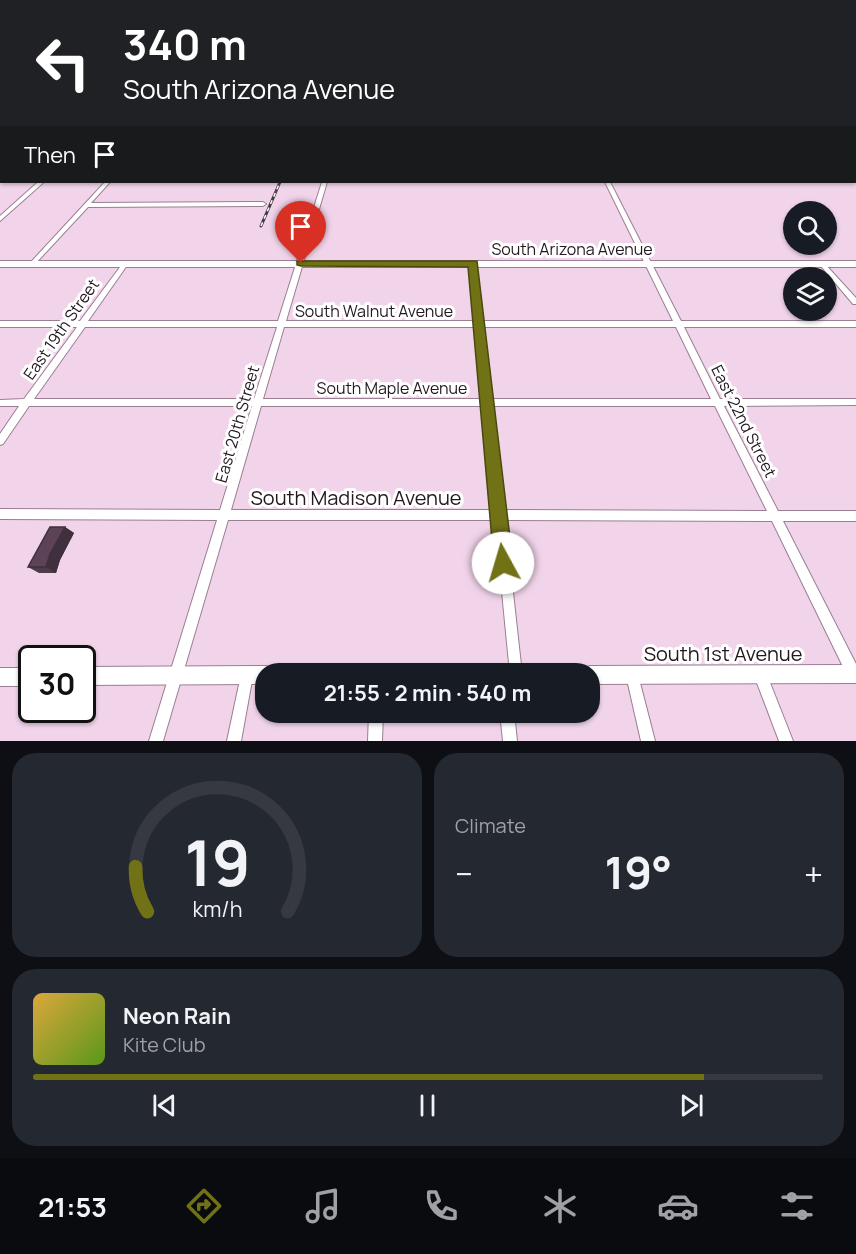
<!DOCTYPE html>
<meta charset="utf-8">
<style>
body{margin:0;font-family:Manrope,sans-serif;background:#242831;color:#f1f3f6;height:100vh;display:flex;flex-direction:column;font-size:22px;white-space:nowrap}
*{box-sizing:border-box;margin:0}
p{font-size:20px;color:#9ea1a6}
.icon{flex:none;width:33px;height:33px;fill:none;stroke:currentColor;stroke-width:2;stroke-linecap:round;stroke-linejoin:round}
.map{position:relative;height:741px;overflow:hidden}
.side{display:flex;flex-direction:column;gap:12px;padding:12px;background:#0d0f14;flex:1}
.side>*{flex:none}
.top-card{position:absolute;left:0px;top:0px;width:856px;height:183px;box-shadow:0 2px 4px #0004;background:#202124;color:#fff;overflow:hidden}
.fabs{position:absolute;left:783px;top:201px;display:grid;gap:12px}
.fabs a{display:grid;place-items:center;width:54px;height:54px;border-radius:50%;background:#171b24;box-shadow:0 2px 4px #0004;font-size:30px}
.speed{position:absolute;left:18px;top:645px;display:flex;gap:12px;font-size:30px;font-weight:700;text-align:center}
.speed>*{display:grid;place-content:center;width:78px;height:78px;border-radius:50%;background:#171b24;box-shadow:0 2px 4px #0004;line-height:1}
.speed .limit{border:3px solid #111;border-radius:9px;background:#fff;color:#111}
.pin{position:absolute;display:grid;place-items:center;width:51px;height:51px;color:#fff;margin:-62px -26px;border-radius:50% 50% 50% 0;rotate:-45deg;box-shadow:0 0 6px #0007}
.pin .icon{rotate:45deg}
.me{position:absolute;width:66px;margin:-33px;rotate:354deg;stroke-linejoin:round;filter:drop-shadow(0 0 4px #0008)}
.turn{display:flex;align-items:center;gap:21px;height:126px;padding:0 24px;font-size:27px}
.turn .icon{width:78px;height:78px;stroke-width:2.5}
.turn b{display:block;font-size:42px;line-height:51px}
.then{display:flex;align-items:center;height:57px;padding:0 24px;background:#0003;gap:12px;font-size:22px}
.big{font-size:45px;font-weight:700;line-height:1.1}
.side .card{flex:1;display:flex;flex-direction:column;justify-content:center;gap:9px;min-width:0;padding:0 21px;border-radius:24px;background:#242831}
.side .dial{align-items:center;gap:0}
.dial svg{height:156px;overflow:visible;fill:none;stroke:#363941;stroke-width:7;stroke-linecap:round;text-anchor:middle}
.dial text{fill:#f1f3f6;stroke:none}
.song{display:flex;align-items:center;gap:18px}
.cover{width:72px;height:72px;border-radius:9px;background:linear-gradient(135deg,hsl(40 70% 55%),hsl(90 70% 35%))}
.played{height:6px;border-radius:3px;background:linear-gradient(90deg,#717216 85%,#363941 85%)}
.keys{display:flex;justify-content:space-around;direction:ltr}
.heat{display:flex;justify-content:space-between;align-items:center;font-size:33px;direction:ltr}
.side .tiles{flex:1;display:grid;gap:12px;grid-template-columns:1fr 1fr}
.card:last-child{grid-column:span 2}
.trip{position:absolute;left:255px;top:663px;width:345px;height:60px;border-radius:24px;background:#171b24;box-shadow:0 2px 4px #0004;font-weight:700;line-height:60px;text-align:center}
.tab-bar{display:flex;height:96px;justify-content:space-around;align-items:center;background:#090b0e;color:#9ea1a6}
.tab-bar .icon{width:42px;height:42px}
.tab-bar .active{color:#717216}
.tab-bar b{font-size:27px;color:#f1f3f6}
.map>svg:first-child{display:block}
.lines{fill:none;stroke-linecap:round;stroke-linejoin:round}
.street-casing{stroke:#9a7e92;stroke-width:2}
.secondary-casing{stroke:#9a7e92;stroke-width:2}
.street{fill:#fff;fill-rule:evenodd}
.secondary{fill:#fff;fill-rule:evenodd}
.rail-casing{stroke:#483a44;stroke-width:3}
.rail{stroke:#fff;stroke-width:1.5;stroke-dasharray:4;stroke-linecap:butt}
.wall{fill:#4f3a49}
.shaded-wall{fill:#402f3c}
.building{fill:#5c4355;stroke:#402f3c;stroke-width:1.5}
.route{fill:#717216;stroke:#494a0e;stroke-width:1.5}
.labels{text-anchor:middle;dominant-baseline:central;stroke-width:6;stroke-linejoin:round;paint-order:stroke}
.street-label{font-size:16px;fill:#231820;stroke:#fff}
.near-street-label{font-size:20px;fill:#231820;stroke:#fff}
</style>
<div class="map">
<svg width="856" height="741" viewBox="0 0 856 741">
<rect width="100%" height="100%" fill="#f2d4ea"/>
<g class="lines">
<defs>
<g id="street">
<rect x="855" y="104" width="1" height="2"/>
<rect x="855" y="112" width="1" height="2"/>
<rect x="855" y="131" width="1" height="2"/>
<path d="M 38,182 L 44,182 L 0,221 L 0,216 Z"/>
<path d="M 105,182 L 110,182 L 91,203 L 263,202 L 266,204 L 263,206 L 88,207 L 35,264 L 31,264 L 31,262 Z"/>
<path d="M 322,182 L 327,182 L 286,321 L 475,321 L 470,263 L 473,261 L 476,263 L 483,321 L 673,321 L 605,182 L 610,182 L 681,321 L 856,321 L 856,327 L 684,327 L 720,399 L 856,399 L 856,405 L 724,406 L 778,511 L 856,511 L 856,521 L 783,521 L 856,664 L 856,680 L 854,680 L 849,679 L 772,521 L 505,520 L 522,674 L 510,674 L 495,520 L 228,520 L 163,741 L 149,741 L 217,520 L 0,519 L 0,509 L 220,510 L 252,406 L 29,406 L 3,444 L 0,445 L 0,434 L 19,406 L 0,406 L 0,400 L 24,399 L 77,327 L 0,327 L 0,321 L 80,321 L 123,263 L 125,262 L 128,264 L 88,321 L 278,321 ZM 85,327 L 277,327 L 254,399 L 34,399 ZM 284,327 L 476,327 L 483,399 L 263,399 ZM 483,327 L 676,327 L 711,399 L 492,399 ZM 261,406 L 484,406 L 494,510 L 231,510 ZM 492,406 L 715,406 L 767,511 L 504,510 Z"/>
<path d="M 822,262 L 824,263 L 856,298 L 856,304 L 853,304 L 820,265 L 819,264 Z"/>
<path d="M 247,669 L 252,670 L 253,675 L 241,741 L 227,741 L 241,675 L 242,670 Z"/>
<path d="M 632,669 L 637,670 L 638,675 L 655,741 L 641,741 L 626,675 L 627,670 Z"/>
<path d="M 760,669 L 765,670 L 793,741 L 779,741 L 754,675 L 755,670 Z"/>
<path d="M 369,712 L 383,712 L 382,741 L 368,741 Z"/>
<path d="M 500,712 L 514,712 L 517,741 L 503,741 Z"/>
</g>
<g id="secondary">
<rect x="855" y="156" width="1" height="5"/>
<rect x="0" y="261" width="856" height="6"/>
<path d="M 856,665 L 856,683 L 590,684 L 590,674 L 581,674 L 583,668 L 590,666 Z"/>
<path d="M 266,666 L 273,668 L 275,674 L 266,674 L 266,684 L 82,685 L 82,667 Z"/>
<rect x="0" y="668" width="32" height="18"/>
</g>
</defs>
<use href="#street" class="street-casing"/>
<use href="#secondary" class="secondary-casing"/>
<use href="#street" class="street"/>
<use href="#secondary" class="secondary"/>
<defs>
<path id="rail" d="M 261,226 L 280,182"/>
</defs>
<use href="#rail" class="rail-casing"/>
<use href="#rail" class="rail"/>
</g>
<path class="wall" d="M 65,527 L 74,533 L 60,560 L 56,573 L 39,573 L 28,567 Z"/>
<path class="shaded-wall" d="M 65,527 L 74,533 L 60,560 L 56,573 L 46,567 L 50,554 Z"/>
<path class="building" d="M 50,527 L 65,527 L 50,554 L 46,567 L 28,567 Z"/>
<linearGradient id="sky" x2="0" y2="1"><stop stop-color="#86a8b8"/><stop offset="0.47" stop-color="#f9ecf6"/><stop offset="1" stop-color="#f9ecf6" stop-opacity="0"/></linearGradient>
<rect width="856" height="196" fill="url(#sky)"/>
<path class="route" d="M 297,261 L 477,261 L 513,563 L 510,569 L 503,572 L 497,569 L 494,563 L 468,267 L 301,266 L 297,265 Z"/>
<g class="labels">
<g class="street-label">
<text x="572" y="249">South Arizona Avenue</text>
<text x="374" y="311">South Walnut Avenue</text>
<text transform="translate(61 329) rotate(-55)">East 19th Street</text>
<text x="392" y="388">South Maple Avenue</text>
<text transform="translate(744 421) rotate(63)">East 22nd Street</text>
<text transform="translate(237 424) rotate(-74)">East 20th Street</text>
</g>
<g class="near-street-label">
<text x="356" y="497">South Madison Avenue</text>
<text x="723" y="653">South 1st Avenue</text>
</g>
</g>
</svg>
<div class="fabs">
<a><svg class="icon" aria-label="search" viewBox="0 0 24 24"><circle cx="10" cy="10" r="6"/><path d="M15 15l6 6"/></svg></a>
<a><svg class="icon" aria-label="layers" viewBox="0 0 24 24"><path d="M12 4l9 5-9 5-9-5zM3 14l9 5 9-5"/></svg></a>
</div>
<div class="speed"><div class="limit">30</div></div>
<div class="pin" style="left:301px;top:263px;background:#d93025"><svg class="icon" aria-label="arrive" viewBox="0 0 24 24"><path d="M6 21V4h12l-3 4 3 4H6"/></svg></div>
<svg class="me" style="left:503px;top:563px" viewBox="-20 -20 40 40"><circle r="19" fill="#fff"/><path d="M0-13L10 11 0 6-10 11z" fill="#717216"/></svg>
<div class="trip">21:55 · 2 min · 540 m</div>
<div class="top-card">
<div class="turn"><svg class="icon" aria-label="left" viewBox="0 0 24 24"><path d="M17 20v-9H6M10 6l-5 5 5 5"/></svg><div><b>340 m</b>South Arizona Avenue</div></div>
<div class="then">Then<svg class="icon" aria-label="arrive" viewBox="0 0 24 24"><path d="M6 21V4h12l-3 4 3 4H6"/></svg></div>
</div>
</div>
<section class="side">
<div class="tiles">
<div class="card dial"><svg viewBox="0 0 100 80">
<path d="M14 69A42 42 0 1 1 86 69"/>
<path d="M14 69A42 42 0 0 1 8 46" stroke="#717216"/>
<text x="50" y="56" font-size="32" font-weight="700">19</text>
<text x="50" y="72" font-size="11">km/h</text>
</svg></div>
<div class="card"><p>Climate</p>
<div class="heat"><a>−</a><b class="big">19°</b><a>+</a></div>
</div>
<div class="card">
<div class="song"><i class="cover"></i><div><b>Neon Rain</b><p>Kite Club</p></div></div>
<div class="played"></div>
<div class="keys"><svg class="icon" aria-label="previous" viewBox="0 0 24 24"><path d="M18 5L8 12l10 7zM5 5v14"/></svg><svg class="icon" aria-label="pause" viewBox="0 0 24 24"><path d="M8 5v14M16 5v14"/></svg><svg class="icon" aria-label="next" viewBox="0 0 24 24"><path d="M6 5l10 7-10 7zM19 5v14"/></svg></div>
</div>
</div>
</section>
<nav class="tab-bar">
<b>21:53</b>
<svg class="icon active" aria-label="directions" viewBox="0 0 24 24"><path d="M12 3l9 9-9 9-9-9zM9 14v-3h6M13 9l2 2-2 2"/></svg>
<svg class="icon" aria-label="music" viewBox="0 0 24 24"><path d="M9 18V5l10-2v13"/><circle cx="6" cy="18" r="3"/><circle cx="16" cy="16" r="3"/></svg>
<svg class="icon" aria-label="phone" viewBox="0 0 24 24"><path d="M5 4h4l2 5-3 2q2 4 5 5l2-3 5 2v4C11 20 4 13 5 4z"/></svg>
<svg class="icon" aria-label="climate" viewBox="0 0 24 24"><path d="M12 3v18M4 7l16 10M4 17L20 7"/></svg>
<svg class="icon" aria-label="car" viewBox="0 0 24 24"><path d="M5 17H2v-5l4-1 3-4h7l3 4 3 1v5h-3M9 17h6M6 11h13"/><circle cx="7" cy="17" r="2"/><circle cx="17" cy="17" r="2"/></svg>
<svg class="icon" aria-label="filters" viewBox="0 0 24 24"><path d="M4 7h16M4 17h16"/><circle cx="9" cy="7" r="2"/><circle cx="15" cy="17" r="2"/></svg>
</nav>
